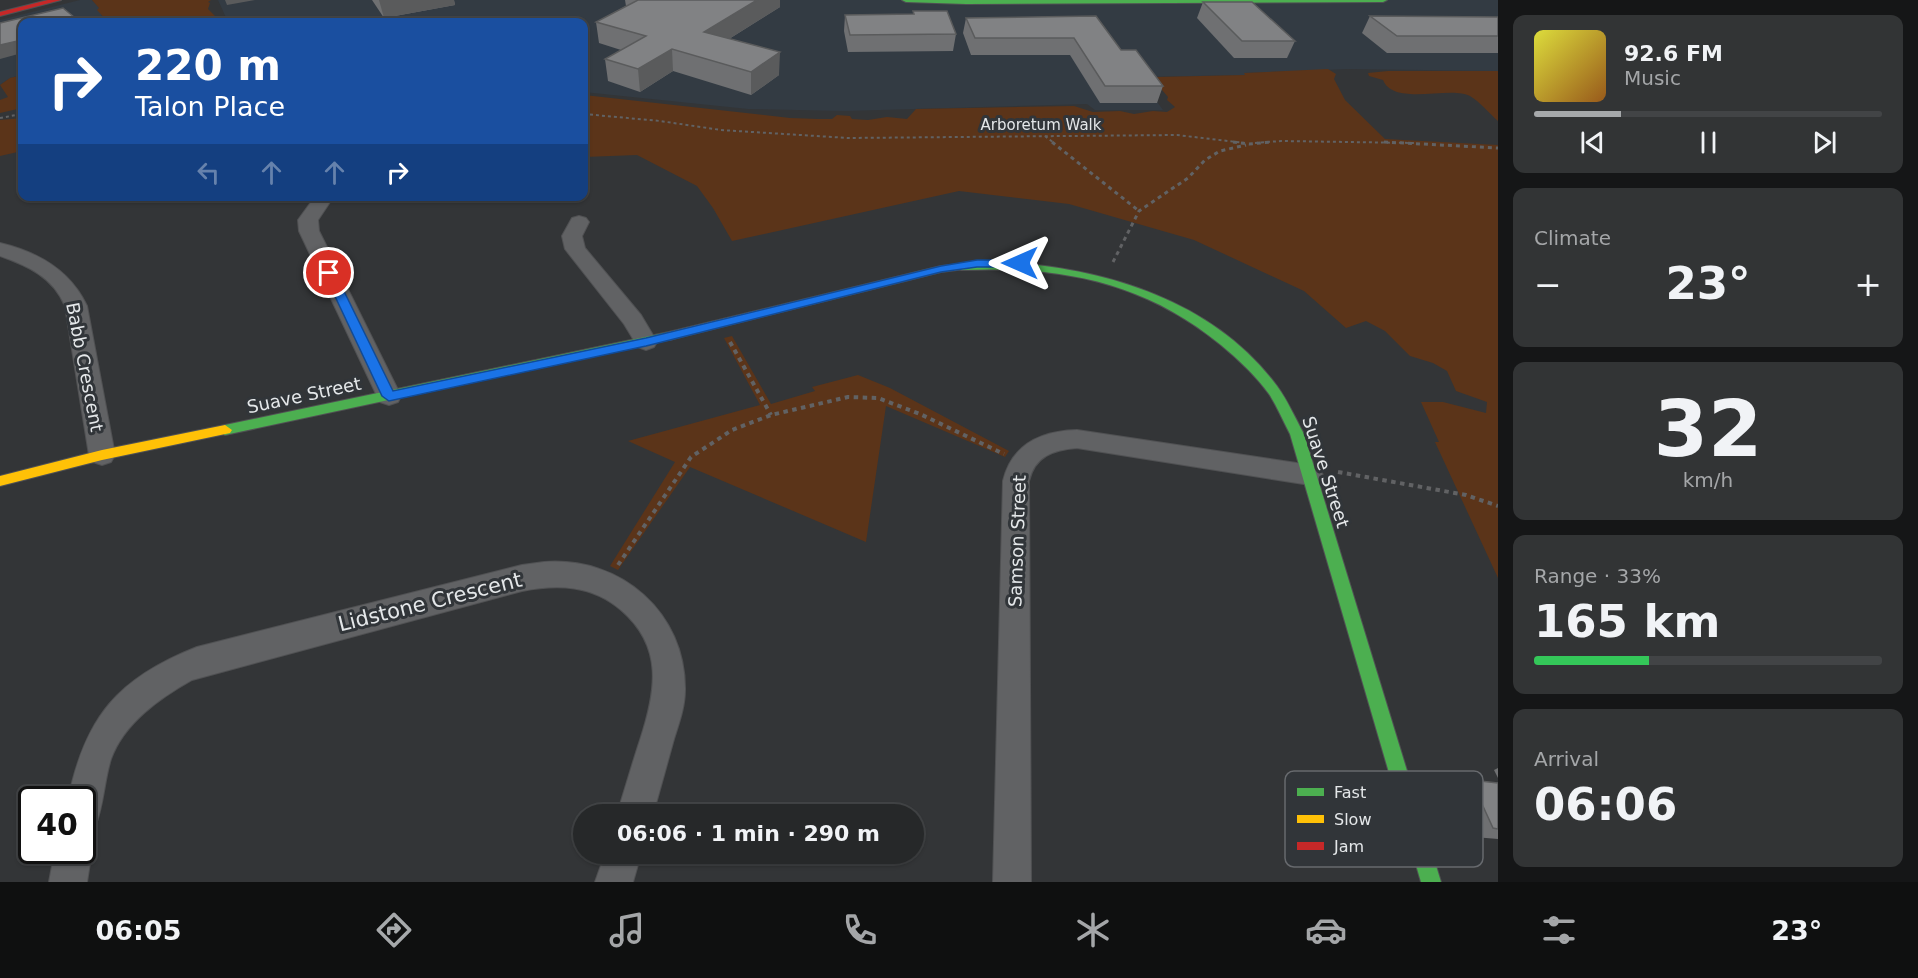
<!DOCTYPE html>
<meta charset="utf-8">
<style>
body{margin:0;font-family:"DejaVu Sans",sans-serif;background:#323435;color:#f1f3f6;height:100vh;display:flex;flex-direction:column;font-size:22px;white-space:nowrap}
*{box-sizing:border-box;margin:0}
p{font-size:20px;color:#a4a6a8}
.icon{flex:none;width:33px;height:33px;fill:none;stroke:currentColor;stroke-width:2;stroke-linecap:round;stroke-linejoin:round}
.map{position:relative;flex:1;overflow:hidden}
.sheet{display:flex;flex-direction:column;gap:15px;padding:15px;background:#151617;width:420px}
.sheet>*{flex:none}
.hud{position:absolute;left:18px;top:18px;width:570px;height:183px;border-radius:12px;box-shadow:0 2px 4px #0004,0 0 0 2px #424446;background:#1a4fa0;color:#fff;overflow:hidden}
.speed{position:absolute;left:18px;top:786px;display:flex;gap:12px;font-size:30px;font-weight:700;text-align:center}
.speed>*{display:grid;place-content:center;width:78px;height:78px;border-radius:50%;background:#262829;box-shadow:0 2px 4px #0004,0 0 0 2px #424446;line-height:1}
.speed .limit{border:3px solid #111;border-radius:9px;background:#fff;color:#111}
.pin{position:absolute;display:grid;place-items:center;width:51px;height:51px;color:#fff;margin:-26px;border:3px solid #fff;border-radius:50%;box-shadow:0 2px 6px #0007}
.me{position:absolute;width:66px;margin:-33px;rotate:270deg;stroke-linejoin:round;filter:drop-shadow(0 0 4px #0008)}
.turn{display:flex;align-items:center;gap:21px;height:126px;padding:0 18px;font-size:27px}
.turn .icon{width:78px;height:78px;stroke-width:2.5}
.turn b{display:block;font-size:42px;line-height:51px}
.lanes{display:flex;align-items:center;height:57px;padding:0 18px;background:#0003;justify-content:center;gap:30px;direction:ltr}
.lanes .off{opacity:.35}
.big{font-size:45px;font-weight:600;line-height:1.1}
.sheet .widget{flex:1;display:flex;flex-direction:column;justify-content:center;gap:9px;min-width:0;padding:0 21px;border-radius:12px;background:#323435}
.sheet .dial{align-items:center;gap:0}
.dial b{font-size:78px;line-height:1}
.song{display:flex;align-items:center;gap:18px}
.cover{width:72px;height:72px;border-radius:9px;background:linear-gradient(135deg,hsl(60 70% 55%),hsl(30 70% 35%))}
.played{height:6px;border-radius:3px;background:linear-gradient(90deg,#a6a9ab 25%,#424446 25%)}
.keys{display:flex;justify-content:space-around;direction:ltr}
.heat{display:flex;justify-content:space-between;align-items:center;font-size:33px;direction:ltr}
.charge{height:9px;border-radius:4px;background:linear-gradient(90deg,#34c759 33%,#424446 0)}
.trip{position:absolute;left:573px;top:804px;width:351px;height:60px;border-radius:30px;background:#262829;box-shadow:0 2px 4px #0004,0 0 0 2px #424446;font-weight:600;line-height:60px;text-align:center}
.dock{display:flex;height:96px;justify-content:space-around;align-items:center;background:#0f1010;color:#a4a6a8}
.dock .icon{width:42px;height:42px}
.dock .selected{color:#a6a9ab}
.dock b{font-size:27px;color:#f1f3f6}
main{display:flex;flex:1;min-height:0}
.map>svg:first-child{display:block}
.built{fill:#333b43}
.green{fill:#5b3419}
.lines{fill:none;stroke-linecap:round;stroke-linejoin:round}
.street-casing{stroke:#505153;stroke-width:2}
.fast-casing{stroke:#505153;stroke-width:2}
.slow-casing{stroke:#505153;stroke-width:2}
.jam-casing{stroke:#505153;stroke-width:2}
.path-far2{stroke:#616264;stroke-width:2;stroke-dasharray:3 3;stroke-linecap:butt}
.path-far1{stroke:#616264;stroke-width:3;stroke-dasharray:4 4;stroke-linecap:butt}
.path{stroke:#616264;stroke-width:4;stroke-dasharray:4.5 4.5;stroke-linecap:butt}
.street{fill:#616264;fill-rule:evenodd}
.fast{fill:#4caf50;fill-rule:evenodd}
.slow{fill:#ffc107;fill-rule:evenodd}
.jam{fill:#c62828;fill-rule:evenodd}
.wall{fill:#6f7072}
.shaded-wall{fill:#5a5b5c}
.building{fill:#818284;stroke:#5a5b5c;stroke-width:1.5}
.route{fill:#1a73e8;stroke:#114b97;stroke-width:1.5}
.labels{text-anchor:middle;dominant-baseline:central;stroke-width:6;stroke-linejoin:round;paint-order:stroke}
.far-street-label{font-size:15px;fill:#e4e7e9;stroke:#313539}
.street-label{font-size:18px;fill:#e4e7e9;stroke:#313539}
.near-street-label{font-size:21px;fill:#e4e7e9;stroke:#313539}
.key{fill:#313539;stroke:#676a6e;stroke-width:1.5}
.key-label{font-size:16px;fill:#e4e7e9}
</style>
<main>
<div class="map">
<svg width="1498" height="882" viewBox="0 0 1498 882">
<rect width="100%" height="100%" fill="#333537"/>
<g class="built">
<path d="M 80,0 L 92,0 L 100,9 L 102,17 L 108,22 L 22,22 L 22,75 L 10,78 L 0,85 L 0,20 Z"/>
<path d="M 218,0 L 1498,0 L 1498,71 L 1348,69 L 1245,73 L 1245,75 L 1139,77 L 1163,110 L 1095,110 L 1087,104 L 845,111 L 748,109 L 584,92 L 584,22 L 228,22 Z"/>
</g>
<g class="green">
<path d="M 92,0 L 211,0 L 208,2 L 210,3 L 208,9 L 216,17 L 224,18 L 217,20 L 218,22 L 108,22 L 97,10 L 99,8 Z"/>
<path d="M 1328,69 L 1336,74 L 1334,79 L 1345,100 L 1385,139 L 1498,145 L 1498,578 L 1435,442 L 1439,442 L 1421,402 L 1443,402 L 1486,413 L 1487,402 L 1456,391 L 1447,371 L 1433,363 L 1410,356 L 1385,331 L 1366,321 L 1346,328 L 1304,291 L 1194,240 L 1069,204 L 959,191 L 732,241 L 713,208 L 697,186 L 637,155 L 584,157 L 584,95 L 790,118 L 818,119 L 832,119 L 837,115 L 850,116 L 852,119 L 868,120 L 887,117 L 907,119 L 916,109 L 1074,106 L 1093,112 L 1120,111 L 1134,114 L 1153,111 L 1167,112 L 1175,107 L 1167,100 L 1168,97 L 1157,84 L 1156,77 L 1245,75 L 1244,73 Z"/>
<path d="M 1388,71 L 1498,71 L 1498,121 C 1489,113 1480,102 1470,96 C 1451,85 1394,107 1383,80 L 1369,76 L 1368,73 Z"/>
<path d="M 22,75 L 22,108 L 0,113 L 0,100 L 8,97 L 0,85 L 10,78 Z"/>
<path d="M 22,118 L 22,134 L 16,140 L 22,145 L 22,151 L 0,156 L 0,120 Z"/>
<path d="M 732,336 L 771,404 L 815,391 L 812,387 L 858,375 L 890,388 L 1009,451 L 1005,457 L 886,406 L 866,542 L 690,467 L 618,570 L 610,566 L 675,462 L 628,441 L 760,405 L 724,338 Z"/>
</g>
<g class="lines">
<defs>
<g id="street">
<path d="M 322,196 L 328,198 L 330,202 L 318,220 L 319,231 L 401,396 L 398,402 L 389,405 L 380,402 L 377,396 L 299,231 L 298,220 L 314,198 Z"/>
<path d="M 579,216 L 586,218 L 589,222 L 582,236 L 585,248 L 641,315 L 657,342 L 654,347 L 646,350 L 638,347 L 624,324 L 565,249 L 562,236 L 572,218 Z"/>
<path d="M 0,243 C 38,252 70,270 87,306 L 115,455 L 111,462 L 102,465 L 93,462 L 89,455 L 65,306 C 53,277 28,266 0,256 Z"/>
<path d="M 1077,430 L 1310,465 L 1319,468 L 1323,475 L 1319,482 L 1310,485 L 1077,448 C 1053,450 1035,456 1029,481 L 1031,882 L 993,882 L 1003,481 C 1012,444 1041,431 1077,430 Z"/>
<path d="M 544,562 C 621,556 686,613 685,690 C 685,707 679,723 674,739 C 667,764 660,790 653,814 L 617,814 C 625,789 632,764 640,740 C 656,691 664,647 621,610 C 592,585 558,584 522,591 L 192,680 C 160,698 124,723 111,759 C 104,781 104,805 95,827 L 82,832 L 82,800 L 68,800 C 85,717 118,678 197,647 L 522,565 Z"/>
<path d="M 82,835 L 87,837 L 92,850 L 87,882 L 49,882 L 55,850 L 82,850 Z"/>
<path d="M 605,854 L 641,854 L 633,882 L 595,882 Z"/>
</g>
<g id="fast">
<path d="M 902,0 L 1387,0 L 1383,2 L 966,4 L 906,2 Z"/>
<path d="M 1005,262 C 1106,269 1213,300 1277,386 C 1288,401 1295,418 1304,434 L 1441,882 L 1421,882 L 1290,434 C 1283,421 1277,406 1269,394 C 1256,376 1238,359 1221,345 C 1143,281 1060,266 961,270 L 956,267 L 961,264 Z"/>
<path d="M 669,332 L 673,333 L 675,336 L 673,339 L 225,435 L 218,430 L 225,425 Z"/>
</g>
<g id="slow">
<path d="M 961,264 L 966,267 L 965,269 L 941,272 L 669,340 L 663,336 L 669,332 L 941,266 Z"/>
<path d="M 225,425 L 232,430 L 230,433 L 102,460 L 0,486 L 0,476 L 102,450 Z"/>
</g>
<path id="jam" d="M 48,0 L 61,0 L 0,16 L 0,12 Z"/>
</defs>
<use href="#street" class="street-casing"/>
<use href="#fast" class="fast-casing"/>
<use href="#slow" class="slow-casing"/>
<use href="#jam" class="jam-casing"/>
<g class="path-far2">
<path d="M 584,114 L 660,121 L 721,130 L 848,138 L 1177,135 L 1245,143"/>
<path d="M 0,118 L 22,114"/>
<path d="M 1045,136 L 1054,143"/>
<path d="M 1255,143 L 1281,141 L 1414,143"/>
</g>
<g class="path-far1">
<path d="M 1052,142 L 1139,211"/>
<path d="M 1233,142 L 1249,144 L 1271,142"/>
<path d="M 1384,142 L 1498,148"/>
<path d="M 1113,262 L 1139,211 L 1188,178 L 1205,160 L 1220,151 L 1246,145"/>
</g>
<g class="path">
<path d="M 730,342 L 771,415"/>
<path d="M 1338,472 L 1466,495 L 1498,506"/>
<path d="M 618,565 L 691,457 L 732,430 L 771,415 L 848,397 L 878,398 L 920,414 L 1004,454"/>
</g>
<use href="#street" class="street"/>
<use href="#fast" class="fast"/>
<use href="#slow" class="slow"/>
<use href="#jam" class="jam"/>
</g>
<g class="wall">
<path d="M 372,0 L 454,0 L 455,5 L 384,18 Z"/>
<path d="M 625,0 L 780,0 L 780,7 L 729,39 L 779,75 L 751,95 L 673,71 L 640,92 L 608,81 L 605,59 L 621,50 L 599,43 L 596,22 L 626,6 Z"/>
<path d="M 1203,2 L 1295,41 L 1287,58 L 1234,58 L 1197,18 Z"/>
<path d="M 913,11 L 956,34 L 953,51 L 848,52 L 844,31 L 845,15 L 913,14 Z"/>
<path d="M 1096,16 L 1121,50 L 1163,86 L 1157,103 L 1100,103 L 1070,55 L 971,55 L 963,33 L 966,18 Z"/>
<path d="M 1370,16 L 1498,17 L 1498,53 L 1387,53 L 1362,33 Z"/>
<path d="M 1498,768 L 1498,778 L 1494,770 Z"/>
<path d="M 1471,780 L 1498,783 L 1498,839 L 1474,837 L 1454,790 Z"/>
</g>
<g class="shaded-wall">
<path d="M 225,0 L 255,0 L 227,5 Z"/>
<path d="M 379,0 L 454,0 L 455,5 L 384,18 Z"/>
<path d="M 757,0 L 780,0 L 780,7 L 705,54 L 704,32 Z"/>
<path d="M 22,40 L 22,53 L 0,59 L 0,45 Z"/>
<path d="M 672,49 L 673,71 L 640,92 L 638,69 Z"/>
<path d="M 780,52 L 779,75 L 751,95 L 751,72 Z"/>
</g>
<g class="building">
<path d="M 638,0 L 757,0 L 704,32 L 780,52 L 751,72 L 672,49 L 638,69 L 605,59 L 646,36 L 596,22 Z"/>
<path d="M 1203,2 L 1252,2 L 1295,41 L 1242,41 Z"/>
<path d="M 63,8 L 80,22 L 22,22 L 22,40 L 0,45 L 0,23 Z"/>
<path d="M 913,11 L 947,11 L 956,34 L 850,35 L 845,15 L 914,14 Z"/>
<path d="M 1096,16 L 1121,50 L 1136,50 L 1163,86 L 1105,86 L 1074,38 L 975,38 L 966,18 Z"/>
<path d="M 1370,16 L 1498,17 L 1498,36 L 1397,36 Z"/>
<path d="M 1471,780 L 1498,783 L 1498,829 L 1493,828 Z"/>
</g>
<path class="route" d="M 977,260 L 1020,260 L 1025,263 L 1020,267 L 977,267 L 941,272 L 646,346 L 389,401 L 382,396 L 324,273 L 329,269 L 335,273 L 393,391 L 646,338 L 941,266 Z"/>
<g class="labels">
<g class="far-street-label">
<text x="1041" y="125">Arboretum Walk</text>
</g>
<g class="street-label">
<text transform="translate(85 367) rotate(79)">Babb Crescent</text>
<text transform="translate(304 395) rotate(-12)">Suave Street</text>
<text transform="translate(1326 472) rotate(72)">Suave Street</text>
<text transform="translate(1017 541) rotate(-88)">Samson Street</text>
</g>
<g class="near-street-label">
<text transform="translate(430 602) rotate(-14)">Lidstone Crescent</text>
</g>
</g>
<rect x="1285" y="771" width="198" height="96" rx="9" class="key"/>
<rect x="1297" y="788" width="27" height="8" fill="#4caf50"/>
<rect x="1297" y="815" width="27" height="8" fill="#ffc107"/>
<rect x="1297" y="842" width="27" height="8" fill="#c62828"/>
<g class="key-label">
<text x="1334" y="798">Fast</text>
<text x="1334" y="825">Slow</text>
<text x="1334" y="852">Jam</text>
</g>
</svg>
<div class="speed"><div class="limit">40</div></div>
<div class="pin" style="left:329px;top:273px;background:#d93025"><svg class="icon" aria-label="arrive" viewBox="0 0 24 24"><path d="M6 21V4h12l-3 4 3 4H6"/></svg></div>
<svg class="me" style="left:1020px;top:263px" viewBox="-20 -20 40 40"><path d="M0-17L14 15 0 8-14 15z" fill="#1a73e8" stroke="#fff" stroke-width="4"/></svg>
<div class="trip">06:06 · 1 min · 290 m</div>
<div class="hud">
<div class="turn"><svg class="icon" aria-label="right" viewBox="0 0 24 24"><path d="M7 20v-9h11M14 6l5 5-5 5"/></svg><div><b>220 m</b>Talon Place</div></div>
<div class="lanes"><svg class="icon off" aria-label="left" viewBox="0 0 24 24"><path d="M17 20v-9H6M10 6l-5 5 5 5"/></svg><svg class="icon off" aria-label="ahead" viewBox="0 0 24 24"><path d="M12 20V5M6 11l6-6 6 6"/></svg><svg class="icon off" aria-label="ahead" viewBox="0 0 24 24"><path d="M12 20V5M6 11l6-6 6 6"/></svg><svg class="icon" aria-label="right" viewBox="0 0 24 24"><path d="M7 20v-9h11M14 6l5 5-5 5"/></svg></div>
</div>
</div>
<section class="sheet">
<div class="widget">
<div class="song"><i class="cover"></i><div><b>92.6 FM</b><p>Music</p></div></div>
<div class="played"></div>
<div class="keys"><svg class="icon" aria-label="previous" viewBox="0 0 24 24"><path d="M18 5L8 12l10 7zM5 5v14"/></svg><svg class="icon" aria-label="pause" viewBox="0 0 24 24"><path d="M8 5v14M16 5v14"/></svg><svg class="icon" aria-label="next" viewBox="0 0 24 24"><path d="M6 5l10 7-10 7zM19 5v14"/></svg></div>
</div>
<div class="widget"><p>Climate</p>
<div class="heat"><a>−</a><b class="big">23°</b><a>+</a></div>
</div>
<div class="widget dial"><b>32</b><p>km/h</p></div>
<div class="widget"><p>Range · 33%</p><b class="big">165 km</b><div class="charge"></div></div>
<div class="widget"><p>Arrival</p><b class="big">06:06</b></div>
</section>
</main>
<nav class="dock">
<b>06:05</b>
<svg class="icon selected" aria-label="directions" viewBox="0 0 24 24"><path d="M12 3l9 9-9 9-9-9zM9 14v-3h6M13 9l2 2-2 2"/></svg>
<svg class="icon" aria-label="music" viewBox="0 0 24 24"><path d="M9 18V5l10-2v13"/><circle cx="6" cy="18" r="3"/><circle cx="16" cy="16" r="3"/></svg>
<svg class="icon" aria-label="phone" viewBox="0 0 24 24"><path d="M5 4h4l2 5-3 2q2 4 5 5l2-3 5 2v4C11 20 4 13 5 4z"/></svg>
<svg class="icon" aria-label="climate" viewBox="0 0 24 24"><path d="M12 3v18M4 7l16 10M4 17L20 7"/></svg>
<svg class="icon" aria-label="car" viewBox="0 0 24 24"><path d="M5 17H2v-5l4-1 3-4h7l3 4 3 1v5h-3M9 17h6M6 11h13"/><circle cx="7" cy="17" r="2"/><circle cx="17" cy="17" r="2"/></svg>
<svg class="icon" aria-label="filters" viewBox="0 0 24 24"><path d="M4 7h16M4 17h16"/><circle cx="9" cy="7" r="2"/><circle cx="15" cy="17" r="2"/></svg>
<b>23°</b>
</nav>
